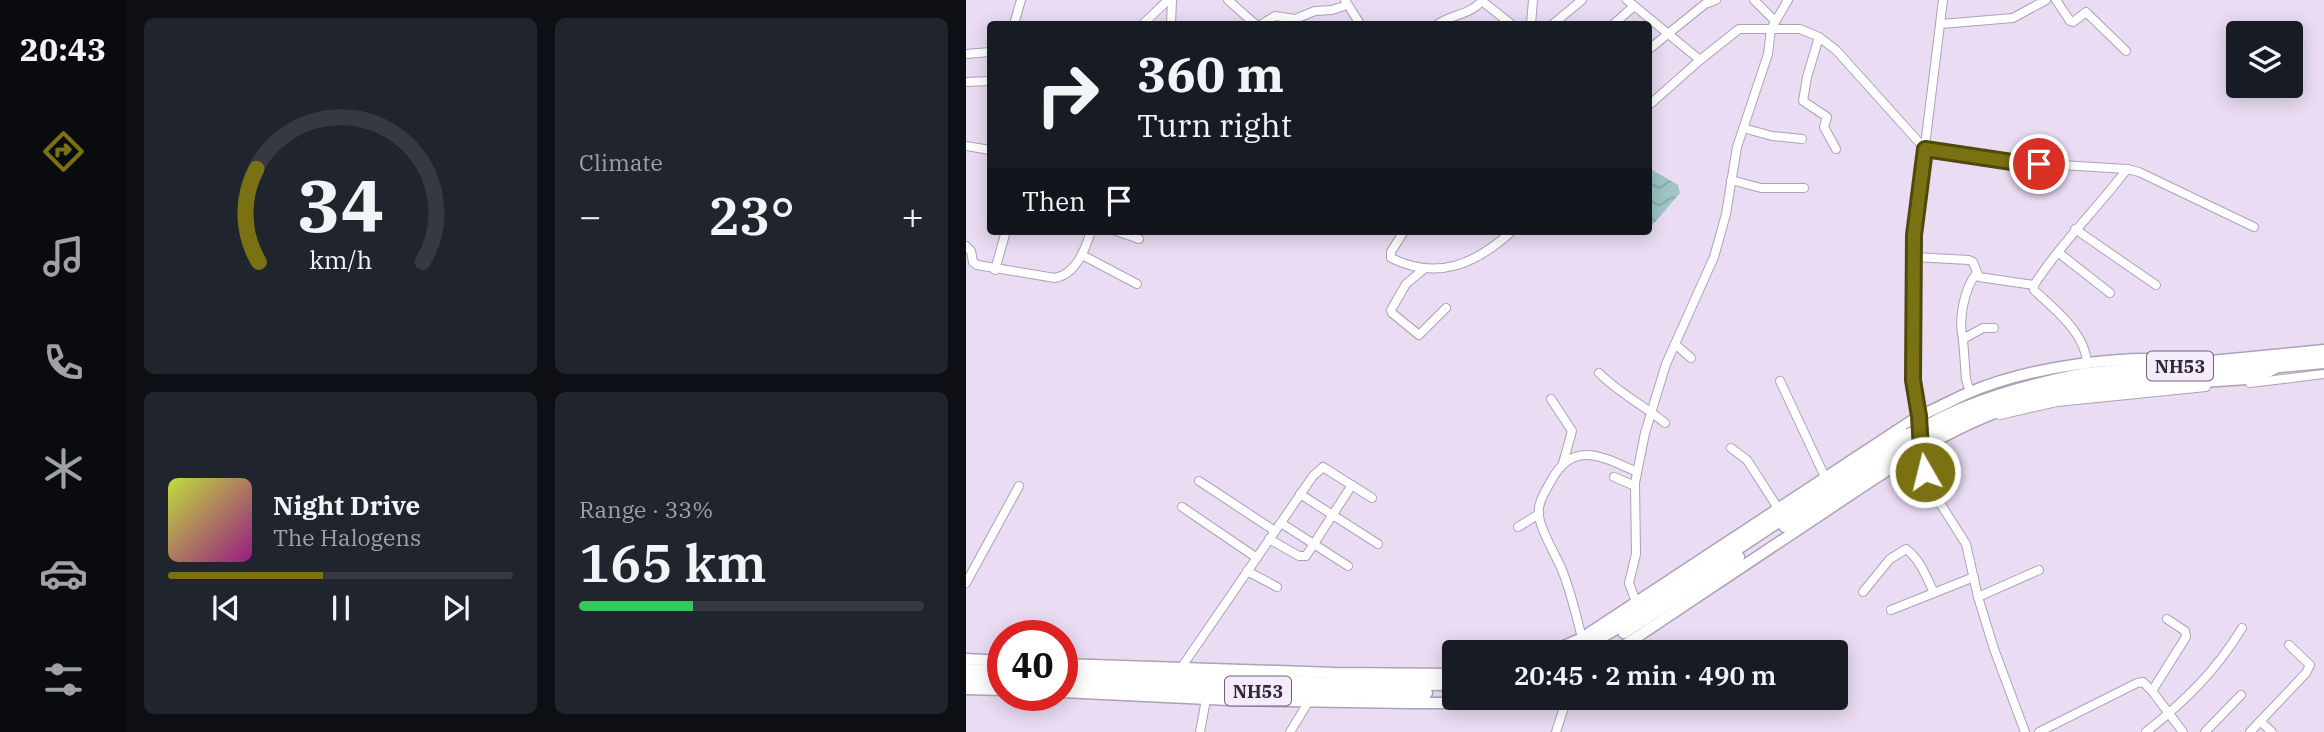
<!DOCTYPE html>
<meta charset="utf-8">
<style>
body{margin:0;font-family:"IBM Plex Serif",serif;background:#20242c;color:#f1f3f6;height:100vh;display:flex;flex-direction:column;font-size:26px;white-space:nowrap}
*{box-sizing:border-box;margin:0}
p{font-size:23px;color:#9ea1a6}
.icon{flex:none;width:38px;height:38px;fill:none;stroke:currentColor;stroke-width:2;stroke-linecap:round;stroke-linejoin:round}
.map{position:relative;flex:1;overflow:hidden}
.details{display:flex;flex-direction:column;gap:18px;padding:18px;background:#0d0f14;width:840px}
.details>*{flex:none}
.guide{position:absolute;left:21px;top:21px;width:665px;height:214px;border-radius:7px;box-shadow:0 4px 18px #0003;background:#171b24;color:#f1f3f6;overflow:hidden}
.fabs{position:absolute;left:1260px;top:21px;display:grid;gap:14px}
.fabs a{display:grid;place-items:center;width:77px;height:77px;border-radius:7px;background:#171b24;box-shadow:0 4px 18px #0003;font-size:35px}
.speed{position:absolute;left:21px;top:620px;display:flex;gap:14px;font-size:35px;font-weight:700;text-align:center}
.speed>*{display:grid;place-content:center;width:91px;height:91px;border-radius:50%;background:#171b24;box-shadow:0 4px 18px #0003;line-height:1}
.speed .limit{border:10px solid #d22;background:#fff;color:#111}
.pin{position:absolute;display:grid;place-items:center;width:60px;height:60px;color:#fff;margin:-30px;border:4px solid #fff;border-radius:50%;box-shadow:0 2px 7px #0007}
.me{position:absolute;width:77px;margin:-38px;rotate:352deg;stroke-linejoin:round;filter:drop-shadow(0 0 5px #0008)}
.turn{display:flex;align-items:center;gap:24px;height:147px;padding:0 35px;font-size:32px}
.turn .icon{width:91px;height:91px;stroke-width:2.5}
.turn b{display:block;font-size:49px;line-height:60px}
.then{display:flex;align-items:center;height:66px;padding:0 35px;background:#0003;gap:14px;font-size:26px}
.big{font-size:52px;font-weight:600;line-height:1.1}
.details .widget{flex:1;display:flex;flex-direction:column;justify-content:center;gap:10px;min-width:0;padding:0 24px;border-radius:10px;background:#20242c}
.details .dial{align-items:center;gap:0}
.dial svg{height:182px;overflow:visible;fill:none;stroke:#363941;stroke-width:7;stroke-linecap:round;text-anchor:middle}
.dial text{fill:#f1f3f6;stroke:none}
.song{display:flex;align-items:center;gap:21px}
.cover{width:84px;height:84px;border-radius:10px;background:linear-gradient(135deg,hsl(70 70% 55%),hsl(310 70% 35%))}
.played{height:7px;border-radius:4px;background:linear-gradient(90deg,#797112 45%,#363941 45%)}
.keys{display:flex;justify-content:space-around;direction:ltr}
.heat{display:flex;justify-content:space-between;align-items:center;font-size:38px;direction:ltr}
.charge{height:10px;border-radius:5px;background:linear-gradient(90deg,#34c759 33%,#363941 0)}
.details .tiles{flex:1;display:grid;gap:18px;grid-template-columns:repeat(2,1fr)}
.trip{position:absolute;left:476px;top:640px;width:406px;height:70px;border-radius:7px;background:#171b24;box-shadow:0 4px 18px #0003;font-weight:600;line-height:70px;text-align:center}
main{display:flex;flex:1;min-height:0}
.menu{display:flex;flex-direction:column;width:126px;justify-content:space-around;align-items:center;background:#090b0e;color:#9ea1a6}
.menu .icon{width:49px;height:49px}
.menu .current{color:#797112}
.menu b{font-size:32px;color:#f1f3f6}
.map>svg:first-child{display:block}
.water{fill:url(#water-waves)}
.lines{fill:none;stroke-linecap:round;stroke-linejoin:round}
.minor-casing{stroke:#ada1b6;stroke-width:10}
.major-casing{stroke:#ada1b6;stroke-width:13}
.highway-casing{stroke:#ada1b6;stroke-width:15}
.minor{stroke:#fff;stroke-width:8}
.major{stroke:#fff;stroke-width:10}
.highway{stroke:#fff;stroke-width:12}
.highway-bridge-casing{stroke:#ada1b6;stroke-width:15;stroke-linecap:butt}
.highway-bridge{stroke:#fff;stroke-width:12}
.route-casing{stroke:#4f490c;stroke-width:18}
.route{stroke:#797112;stroke-width:12}
.labels{text-anchor:middle;dominant-baseline:central;stroke-width:7;stroke-linejoin:round;paint-order:stroke}
.shield{fill:#f5ebfd;stroke:#6a6470;stroke-width:2}
.shield-label{font-size:18px;font-weight:bold;fill:#2f2a33}
</style>
<main>
<nav class="menu">
<b>20:43</b>
<svg class="icon current" aria-label="directions" viewBox="0 0 24 24"><path d="M12 3l9 9-9 9-9-9zM9 14v-3h6M13 9l2 2-2 2"/></svg>
<svg class="icon" aria-label="music" viewBox="0 0 24 24"><path d="M9 18V5l10-2v13"/><circle cx="6" cy="18" r="3"/><circle cx="16" cy="16" r="3"/></svg>
<svg class="icon" aria-label="phone" viewBox="0 0 24 24"><path d="M5 4h4l2 5-3 2q2 4 5 5l2-3 5 2v4C11 20 4 13 5 4z"/></svg>
<svg class="icon" aria-label="climate" viewBox="0 0 24 24"><path d="M12 3v18M4 7l16 10M4 17L20 7"/></svg>
<svg class="icon" aria-label="car" viewBox="0 0 24 24"><path d="M5 17H2v-5l4-1 3-4h7l3 4 3 1v5h-3M9 17h6M6 11h13"/><circle cx="7" cy="17" r="2"/><circle cx="17" cy="17" r="2"/></svg>
<svg class="icon" aria-label="filters" viewBox="0 0 24 24"><path d="M4 7h16M4 17h16"/><circle cx="9" cy="7" r="2"/><circle cx="15" cy="17" r="2"/></svg>
</nav>
<section class="details">
<div class="tiles">
<div class="widget dial"><svg viewBox="0 0 100 80">
<path d="M14 69A42 42 0 1 1 86 69"/>
<path d="M14 69A42 42 0 0 1 13 28" stroke="#797112"/>
<text x="50" y="56" font-size="32" font-weight="700">34</text>
<text x="50" y="72" font-size="11">km/h</text>
</svg></div>
<div class="widget"><p>Climate</p>
<div class="heat"><a>−</a><b class="big">23°</b><a>+</a></div>
</div>
<div class="widget">
<div class="song"><i class="cover"></i><div><b>Night Drive</b><p>The Halogens</p></div></div>
<div class="played"></div>
<div class="keys"><svg class="icon" aria-label="previous" viewBox="0 0 24 24"><path d="M18 5L8 12l10 7zM5 5v14"/></svg><svg class="icon" aria-label="pause" viewBox="0 0 24 24"><path d="M8 5v14M16 5v14"/></svg><svg class="icon" aria-label="next" viewBox="0 0 24 24"><path d="M6 5l10 7-10 7zM19 5v14"/></svg></div>
</div>
<div class="widget"><p>Range · 33%</p><b class="big">165 km</b><div class="charge"></div></div>
</div>
</section>
<div class="map">
<svg width="1358" height="732" viewBox="0 0 1358 732">
<defs>
<pattern id="water-waves" width="16" height="10" patternUnits="userSpaceOnUse" patternTransform="scale(1.75)"><rect width="16" height="10" fill="#9ec5c7"/><path d="M0 5q4-4 8 0t8 0" fill="none" stroke="#88a9ab"/></pattern>
</defs>
<rect width="100%" height="100%" fill="#e9dcf3"/>
<path class="water" d="M 683,168 L 712,185 L 714,193 L 683,229 Z"/>
<g class="lines">
<defs>
<g id="minor">
<path d="M 262,0 L 289,24"/>
<path d="M 379,0 L 394,24"/>
<path d="M 661,0 L 734,60"/>
<path d="M 788,0 L 809,21"/>
<path d="M 1090,0 L 1104,21 L 1107,22 L 1120,12 L 1160,51"/>
<path d="M 516,1 L 545,24"/>
<path d="M 48,24 L 55,0"/>
<path d="M 177,24 L 202,0"/>
<path d="M 205,24 L 206,0"/>
<path d="M 296,24 L 309,16 L 329,19 L 349,11 L 366,10 L 381,5"/>
<path d="M 472,24 C 489,13 502,16 517,0"/>
<path d="M 565,24 L 567,0"/>
<path d="M 587,24 L 616,0"/>
<path d="M 648,24 L 668,6"/>
<path d="M 975,24 L 1047,18 L 1080,0"/>
<path d="M 853,37 L 841,77 L 837,101 L 861,117 L 858,127 L 870,149"/>
<path d="M 682,50 L 739,4 L 750,0"/>
<path d="M 0,54 L 24,52"/>
<path d="M 0,82 L 24,81"/>
<path d="M 682,106 L 734,60 L 773,29 L 834,29 L 853,37 L 870,50 L 959,149 L 1046,162 L 1161,169 L 1173,172 L 1288,227"/>
<path d="M 777,128 L 806,136 L 836,139"/>
<path d="M 0,146 L 24,150"/>
<path d="M 765,180 L 795,188 L 838,188"/>
<path d="M 1109,229 L 1190,285"/>
<path d="M 150,231 L 173,239"/>
<path d="M 438,231 L 425,252 L 425,258 C 472,281 510,264 546,231"/>
<path d="M 0,246 L 5,251 L 7,262 L 11,265 L 89,278 C 110,274 119,250 125,231"/>
<path d="M 1093,253 L 1144,293"/>
<path d="M 116,255 L 171,284"/>
<path d="M 948,257 L 1003,260 L 1007,262 L 1013,277 L 1068,285"/>
<path d="M 458,269 L 440,284 L 425,310 L 426,313 L 453,335 L 480,308"/>
<path d="M 29,270 L 40,231"/>
<path d="M 1068,285 C 1095,243 1131,209 1161,169"/>
<path d="M 1068,285 L 1068,290 C 1089,310 1120,333 1121,364"/>
<path d="M 997,339 C 992,321 998,289 1010,274"/>
<path d="M 709,344 L 725,358"/>
<path d="M 633,373 C 653,393 677,405 699,423"/>
<path d="M 814,381 L 859,477"/>
<path d="M 1284,383 L 1358,374"/>
<path d="M 1004,392 L 1000,379 L 997,339 L 1017,328 L 1028,328"/>
<path d="M 585,399 L 606,431 L 597,463"/>
<path d="M 1034,415 L 1091,402 L 1240,387"/>
<path d="M 954,418 L 947,380 L 948,235 L 977,0"/>
<path d="M 955,445 L 959,472 L 967,492 L 1000,544 L 1012,597 L 1028,649 L 1059,732"/>
<path d="M 765,448 L 781,460 L 812,508"/>
<path d="M 648,477 L 669,486"/>
<path d="M 233,481 L 309,531"/>
<path d="M 334,494 L 412,544"/>
<path d="M 216,507 L 291,558"/>
<path d="M 315,523 L 382,566"/>
<path d="M 552,527 L 573,514"/>
<path d="M 303,539 L 333,556 L 340,556 L 386,485"/>
<path d="M 281,571 L 311,587"/>
<path d="M 0,583 L 53,486"/>
<path d="M 897,592 L 924,559 L 940,549 C 954,559 961,578 968,593"/>
<path d="M 1012,597 L 1073,570"/>
<path d="M 670,602 L 663,583 L 670,554 L 669,483 L 679,433 L 700,364 L 748,257 L 760,214 L 771,147 L 802,54 L 805,29 L 822,0"/>
<path d="M 925,610 L 1008,577"/>
<path d="M 616,638 C 610,615 605,592 596,570 C 590,555 575,532 573,516 C 571,503 579,492 585,481 C 607,439 637,457 671,472"/>
<path d="M 215,668 L 347,476 L 357,467 L 406,498"/>
<path d="M 1186,691 L 1217,732"/>
<path d="M 1294,721 L 1306,732"/>
<path d="M 234,732 L 241,694"/>
<path d="M 324,732 L 343,701"/>
<path d="M 590,732 L 601,698"/>
<path d="M 1073,732 L 1171,683 L 1177,682 L 1186,691 L 1220,637 L 1219,631 L 1201,619"/>
<path d="M 1180,732 C 1219,701 1250,671 1276,628"/>
<path d="M 1239,732 L 1275,695"/>
<path d="M 1284,732 L 1340,673 L 1344,665 L 1323,645"/>
</g>
<g id="major">
<path d="M 582,653 L 616,638 L 631,628 L 953,416 C 970,409 986,400 1002,393 C 1062,367 1156,354 1220,361"/>
<path d="M 647,653 C 719,605 790,557 863,509 C 925,468 990,421 1063,402 C 1130,385 1210,385 1279,379 L 1291,377 L 1308,369"/>
<path d="M 0,659 L 37,661"/>
<path d="M 96,664 L 369,673 L 488,674"/>
<path d="M 0,689 L 37,690"/>
<path d="M 96,692 L 263,700 L 444,703 L 490,703 L 529,698"/>
</g>
<g id="highway">
<path d="M 956,429 C 1007,400 1063,385 1121,374 L 1358,351"/>
<path d="M 966,434 L 1018,409 L 1046,399 L 1088,390 L 1148,381 L 1358,362"/>
<path d="M 819,526 L 945,445"/>
<path d="M 658,632 L 772,557"/>
<path d="M 607,653 L 655,625 L 943,435"/>
<path d="M 0,670 L 37,671"/>
<path d="M 96,673 L 349,683 L 488,684"/>
<path d="M 0,679 L 37,681"/>
<path d="M 96,683 L 242,689 L 460,693"/>
</g>
</defs>
<use href="#minor" class="minor-casing"/>
<use href="#major" class="major-casing"/>
<use href="#highway" class="highway-casing"/>
<use href="#minor" class="minor"/>
<use href="#major" class="major"/>
<use href="#highway" class="highway"/>
<defs>
<g id="highway-bridge">
<path d="M 943,435 L 956,429"/>
<path d="M 945,445 L 966,434"/>
</g>
</defs>
<use href="#highway-bridge" class="highway-bridge-casing"/>
<use href="#highway-bridge" class="highway-bridge"/>
</g>
<g class="lines">
<defs>
<path id="route" d="M 959,472 L 955,450 L 953,416 L 947,380 L 948,235 L 959,149 L 1046,162 L 1073,164"/>
</defs>
<use href="#route" class="route-casing"/>
<use href="#route" class="route"/>
</g>
<g class="labels">
<g class="shield">
<rect x="1181" y="351.5" width="66" height="29" rx="5"/>
<rect x="259" y="676.5" width="66" height="29" rx="5"/>
</g>
<g class="shield-label">
<text x="1214" y="366">NH53</text>
<text x="292" y="691">NH53</text>
</g>
</g>
</svg>
<div class="fabs">
<a><svg class="icon" aria-label="layers" viewBox="0 0 24 24"><path d="M12 4l9 5-9 5-9-5zM3 14l9 5 9-5"/></svg></a>
</div>
<div class="speed"><div class="limit">40</div></div>
<div class="pin" style="left:1073px;top:164px;background:#d93025"><svg class="icon" aria-label="arrive" viewBox="0 0 24 24"><path d="M6 21V4h12l-3 4 3 4H6"/></svg></div>
<svg class="me" style="left:959px;top:472px" viewBox="-20 -20 40 40"><circle r="17" fill="#797112" stroke="#fff" stroke-width="3"/><path d="M0-11L8 9 0 5-8 9z" fill="#fff"/></svg>
<div class="trip">20:45 · 2 min · 490 m</div>
<div class="guide">
<div class="turn"><svg class="icon" aria-label="right" viewBox="0 0 24 24"><path d="M7 20v-9h11M14 6l5 5-5 5"/></svg><div><b>360 m</b>Turn right</div></div>
<div class="then">Then<svg class="icon" aria-label="arrive" viewBox="0 0 24 24"><path d="M6 21V4h12l-3 4 3 4H6"/></svg></div>
</div>
</div>
</main>
